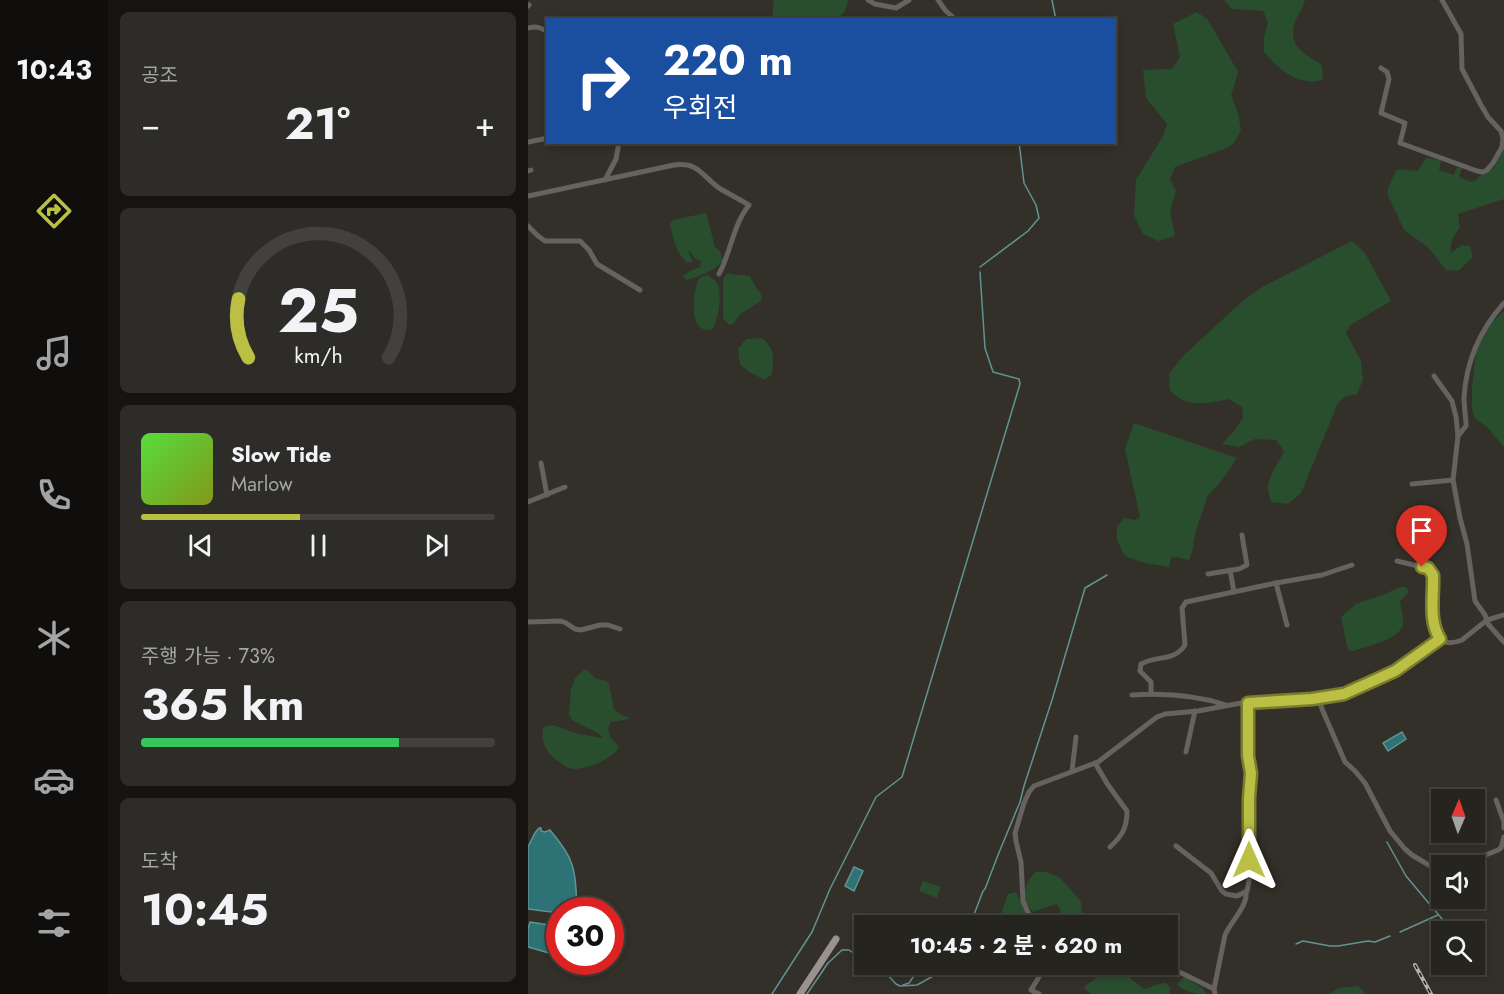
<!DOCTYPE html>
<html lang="ko">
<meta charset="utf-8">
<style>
body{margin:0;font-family:Jost,"Noto Sans KR",sans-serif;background:#2e2c28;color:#f1f3f6;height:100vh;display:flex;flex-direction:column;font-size:22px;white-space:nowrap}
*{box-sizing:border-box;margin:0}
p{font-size:20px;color:#a4a4a4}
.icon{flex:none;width:33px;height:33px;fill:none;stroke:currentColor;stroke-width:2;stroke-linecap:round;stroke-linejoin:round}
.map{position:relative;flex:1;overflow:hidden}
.sheet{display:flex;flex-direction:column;gap:12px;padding:12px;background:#151411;width:420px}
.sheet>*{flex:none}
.hud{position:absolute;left:18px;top:18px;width:570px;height:126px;border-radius:0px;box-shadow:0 3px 9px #0003,0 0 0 2px #42413d;background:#1a4fa0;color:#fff;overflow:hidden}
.needle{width:39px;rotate:2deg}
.fabs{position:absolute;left:903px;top:789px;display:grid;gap:12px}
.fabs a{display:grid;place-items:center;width:54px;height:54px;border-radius:0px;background:#26241f;box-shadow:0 3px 9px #0003,0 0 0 2px #42413d;font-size:30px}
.speed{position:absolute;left:18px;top:897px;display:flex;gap:12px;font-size:30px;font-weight:700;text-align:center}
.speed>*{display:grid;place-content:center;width:78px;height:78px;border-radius:50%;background:#26241f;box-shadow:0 3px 9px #0003,0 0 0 2px #42413d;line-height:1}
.speed .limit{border:9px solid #d22;background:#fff;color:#111}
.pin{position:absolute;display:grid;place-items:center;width:51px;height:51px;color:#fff;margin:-62px -26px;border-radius:50% 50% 50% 0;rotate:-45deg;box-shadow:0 0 6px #0007}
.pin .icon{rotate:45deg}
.me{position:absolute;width:66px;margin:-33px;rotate:0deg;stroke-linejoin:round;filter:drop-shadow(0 0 4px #0008)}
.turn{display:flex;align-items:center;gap:21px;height:126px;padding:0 18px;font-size:27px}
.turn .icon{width:78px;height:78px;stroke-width:2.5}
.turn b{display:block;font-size:42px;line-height:51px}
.big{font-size:45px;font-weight:700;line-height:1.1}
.sheet .widget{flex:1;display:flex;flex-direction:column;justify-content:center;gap:9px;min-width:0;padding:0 21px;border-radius:9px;background:#2e2c28}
.sheet .dial{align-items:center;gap:0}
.dial svg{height:156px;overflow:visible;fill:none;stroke:#42413d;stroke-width:7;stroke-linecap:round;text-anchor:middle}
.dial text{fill:#f1f3f6;stroke:none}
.song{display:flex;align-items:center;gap:18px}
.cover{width:72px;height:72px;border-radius:9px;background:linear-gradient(135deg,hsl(110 70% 55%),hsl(70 70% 35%))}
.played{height:6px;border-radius:3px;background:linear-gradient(90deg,#bbc044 45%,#42413d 45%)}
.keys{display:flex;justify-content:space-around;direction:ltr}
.heat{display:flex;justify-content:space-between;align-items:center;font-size:33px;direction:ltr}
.charge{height:9px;border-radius:4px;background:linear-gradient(90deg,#34c759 73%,#42413d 0)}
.trip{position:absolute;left:326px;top:915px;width:324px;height:60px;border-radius:0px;background:#26241f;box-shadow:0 3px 9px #0003,0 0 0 2px #42413d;font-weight:700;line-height:60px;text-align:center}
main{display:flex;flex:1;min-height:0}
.tabs{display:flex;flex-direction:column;width:108px;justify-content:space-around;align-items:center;background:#0f0e0c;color:#a4a4a4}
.tabs .icon{width:42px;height:42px}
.tabs .current{color:#bbc044}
.tabs b{font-size:27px;color:#f1f3f6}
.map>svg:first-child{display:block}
.green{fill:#294e2e}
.water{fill:#2d7375;stroke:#629393;stroke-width:1.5}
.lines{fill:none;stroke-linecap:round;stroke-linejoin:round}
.stream{stroke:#629393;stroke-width:1.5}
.minor{stroke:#65625f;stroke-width:5}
.major{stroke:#99928d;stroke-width:7}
.rail-casing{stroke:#b3b1ac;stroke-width:4}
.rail{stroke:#191815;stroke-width:1.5;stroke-dasharray:4.5;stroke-linecap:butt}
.route-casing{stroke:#7a7d2c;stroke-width:15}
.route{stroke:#bbc044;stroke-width:10}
</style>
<main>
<nav class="tabs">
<b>10:43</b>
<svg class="icon current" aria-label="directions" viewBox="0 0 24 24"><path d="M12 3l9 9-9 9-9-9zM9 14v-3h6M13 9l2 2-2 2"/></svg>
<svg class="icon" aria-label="music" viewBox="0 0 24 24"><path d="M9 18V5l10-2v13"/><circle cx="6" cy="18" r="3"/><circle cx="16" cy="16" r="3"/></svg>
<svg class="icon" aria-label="phone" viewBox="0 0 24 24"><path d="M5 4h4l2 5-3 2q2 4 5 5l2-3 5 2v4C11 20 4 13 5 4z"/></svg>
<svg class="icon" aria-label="climate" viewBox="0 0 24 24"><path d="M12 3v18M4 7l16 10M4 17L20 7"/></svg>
<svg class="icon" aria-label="car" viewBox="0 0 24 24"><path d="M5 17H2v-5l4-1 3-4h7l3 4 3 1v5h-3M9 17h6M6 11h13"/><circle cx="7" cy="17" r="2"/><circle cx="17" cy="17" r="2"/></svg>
<svg class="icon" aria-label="filters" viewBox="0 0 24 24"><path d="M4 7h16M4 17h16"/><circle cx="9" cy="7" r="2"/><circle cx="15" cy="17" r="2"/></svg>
</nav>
<section class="sheet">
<div class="widget"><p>공조</p>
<div class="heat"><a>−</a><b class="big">21°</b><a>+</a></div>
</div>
<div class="widget dial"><svg viewBox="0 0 100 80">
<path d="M14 69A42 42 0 1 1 86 69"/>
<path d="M14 69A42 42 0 0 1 9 39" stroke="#bbc044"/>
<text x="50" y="56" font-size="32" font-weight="700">25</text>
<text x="50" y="72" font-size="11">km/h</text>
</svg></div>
<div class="widget">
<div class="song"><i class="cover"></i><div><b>Slow Tide</b><p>Marlow</p></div></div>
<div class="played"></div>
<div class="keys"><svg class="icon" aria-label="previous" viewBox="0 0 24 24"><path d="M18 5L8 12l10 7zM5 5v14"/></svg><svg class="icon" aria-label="pause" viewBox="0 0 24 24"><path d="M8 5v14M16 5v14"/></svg><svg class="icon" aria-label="next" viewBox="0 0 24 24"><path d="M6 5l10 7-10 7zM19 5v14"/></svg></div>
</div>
<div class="widget"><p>주행 가능 · 73%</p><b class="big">365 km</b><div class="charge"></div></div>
<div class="widget"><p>도착</p><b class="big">10:45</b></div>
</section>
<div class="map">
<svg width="976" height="994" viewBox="0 0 976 994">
<rect width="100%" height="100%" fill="#333029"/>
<g class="green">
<path d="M 246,0 L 320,0 L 317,11 L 309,19 L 244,19 Z"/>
<path d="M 696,0 L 777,0 C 775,8 770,14 767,22 C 759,46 776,53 794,65 L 795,75 L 794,80 C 789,81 784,82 779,81 C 761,79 747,65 736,52 L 736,38 L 740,22 L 735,11 L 704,9 Z"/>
<path d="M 669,12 L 680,20 L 710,72 L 703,96 L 710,113 L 713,130 L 706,143 L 699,148 L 647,167 L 642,179 L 648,191 L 642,211 L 647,236 L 630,241 L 615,234 L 606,215 L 608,180 L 635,136 L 639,124 L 618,98 L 615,70 L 644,69 L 652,57 L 645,24 Z"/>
<path d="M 976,146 L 976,199 L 930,214 L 932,228 C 926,234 921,244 923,253 L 934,245 L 942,246 L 945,257 L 930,271 L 918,270 L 900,247 L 876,230 L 859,193 L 863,181 L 869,169 L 890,171 L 899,157 L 913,161 L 911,170 L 926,175 L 929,167 L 934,168 L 931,177 L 943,182 L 949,180 L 951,176 L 966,168 Z"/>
<path d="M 178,213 L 187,247 L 192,251 L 195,261 C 186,271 171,276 159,280 L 155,276 L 162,271 L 172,267 L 173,261 L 167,259 L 162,251 L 160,251 L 165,262 L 158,262 C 148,251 145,239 142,224 L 145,220 Z"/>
<path d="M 824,241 L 837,253 L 863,301 L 822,325 L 818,333 L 833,361 L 835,380 L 829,394 L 818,396 L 810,403 L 773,493 L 760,504 L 743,502 C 742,498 740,492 740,487 C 741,474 751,463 756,451 L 748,440 L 727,439 L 711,447 L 694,444 L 707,430 L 715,417 L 714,407 L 701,399 C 686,402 667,407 653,399 C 649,397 645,393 642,390 L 641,374 L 655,356 L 717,299 L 736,286 Z"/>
<path d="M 200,273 C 207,276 214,274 222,276 L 227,286 L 233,294 L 233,301 L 212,314 L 206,323 L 202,325 L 195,319 L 195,278 Z"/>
<path d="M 180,275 C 184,278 188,281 190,285 C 194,296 190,319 185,329 C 160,337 164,292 171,278 Z"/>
<path d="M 976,311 L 976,447 L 961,429 L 946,417 L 944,408 L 944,387 L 948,352 L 962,324 Z"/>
<path d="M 234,338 C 248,350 245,357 244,374 L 237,380 L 221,372 L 212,364 L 210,349 L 218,339 Z"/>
<path d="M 606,423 L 709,458 L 691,484 L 680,495 L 668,530 L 664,552 L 661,560 L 649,557 L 643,558 L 641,567 L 616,563 L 597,556 L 589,540 L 589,527 L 596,518 L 607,520 L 612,517 L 597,449 Z"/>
<path d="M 872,587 L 878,587 L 881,592 L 872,601 C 873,608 876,619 875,625 C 870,640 839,646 825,651 L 820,650 L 813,617 L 828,604 L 857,594 Z"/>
<path d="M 56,670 L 59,670 L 67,678 L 78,681 L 81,684 L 86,709 L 89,712 L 102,719 L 83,722 C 76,733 84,739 91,747 C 85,759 59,769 46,769 C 41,769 36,766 33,763 C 19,755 13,744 15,728 L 18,726 L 25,725 L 50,734 L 75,738 L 70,733 L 45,721 L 41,715 L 43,689 L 47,678 Z"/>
<path d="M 507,872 L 519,872 L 532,878 L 540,886 L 553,902 L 555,925 L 525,925 L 534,919 L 532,909 L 528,904 L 505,912 C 492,896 495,888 507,872 Z"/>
<path d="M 395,881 L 413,887 L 409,898 L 391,891 Z"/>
<path d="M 488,892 L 501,919 L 502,925 L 495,925 L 492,923 L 469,926 L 480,894 Z"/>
<path d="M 587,968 L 596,973 L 616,989 C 624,987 630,983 638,983 L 642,988 L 642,994 L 564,994 L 557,989 L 557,986 L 579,971 Z"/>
<path d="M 656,977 L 674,988 L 679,994 C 665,994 661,993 649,985 Z"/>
<path d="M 829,986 L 835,990 L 836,994 L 801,994 L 811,988 Z"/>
</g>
<g class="water">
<path d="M 874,732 L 878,739 L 860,751 L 855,743 Z"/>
<path d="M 11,828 L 13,828 L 13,831 L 17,832 L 22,830 C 30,840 39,850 43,862 C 49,876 48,895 49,910 L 32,910 L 31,913 L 0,909 L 0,847 L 7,833 Z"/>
<path d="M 326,867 L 335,871 L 326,891 L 317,886 Z"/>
<path d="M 2,922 L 28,926 L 21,953 L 0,947 L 0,929 Z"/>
</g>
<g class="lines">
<g class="stream">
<path d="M 524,0 L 528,20"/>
<path d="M 452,267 L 500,231 L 511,218 L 508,205 L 496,183 L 491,142"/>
<path d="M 859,842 L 878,876 L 925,932"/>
<path d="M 440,926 L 447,912 L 455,891 L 457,889 L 470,855 L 492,802 L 496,786 L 524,700 L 557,588 L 579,575"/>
<path d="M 872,932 L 910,915"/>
<path d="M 768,944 L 775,941 L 802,946 L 810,946 L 840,941 L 847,942 L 862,936"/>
<path d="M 946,955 L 952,958 L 955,962"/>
<path d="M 342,964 L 347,968 L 356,971 L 368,984 L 372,986 L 389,985 L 407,975 L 418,973 L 423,964"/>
<path d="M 375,985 L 381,983 L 394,964"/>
<path d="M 244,994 L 284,932 L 302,889 L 348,797 L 374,777 L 492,384 L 491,379 L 465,372 L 457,348 L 452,272"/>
<path d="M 279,994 L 300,963 L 314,950 L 321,950 L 336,961"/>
</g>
<g class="minor">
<path d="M 340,0 L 347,4 L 368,8 L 381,0"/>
<path d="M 410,0 L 417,10 L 428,20"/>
<path d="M 0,6 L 1,5"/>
<path d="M 0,28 C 8,26 12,27 20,32"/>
<path d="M 853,68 L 859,72 L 861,79 L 853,113 L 877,123 L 872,143 L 949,171 L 955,172 L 959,170 L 965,163 L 974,147 L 975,138 L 973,131 L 960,117 L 953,105 L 934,69 L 933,34 L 914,0"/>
<path d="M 0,142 L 20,138"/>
<path d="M 0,171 L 3,170"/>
<path d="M 77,180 L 88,159 L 91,142"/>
<path d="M 0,196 L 146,165 C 171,162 173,175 191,188 C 201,194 211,199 221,205 C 205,225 203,252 191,274"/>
<path d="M 0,226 L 10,236 L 17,241 L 52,241 L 61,250 L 69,264 L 112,290"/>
<path d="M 906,376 L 924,401 L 928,417 L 930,436 L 925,480 L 932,518 L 939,544 L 947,601 L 957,615 L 960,624 L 976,642"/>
<path d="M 930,436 L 938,426 C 938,417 936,407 936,398 C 938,361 952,330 976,303"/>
<path d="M 13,463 L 19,495"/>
<path d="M 884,484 L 925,480"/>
<path d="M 0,502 L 37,487"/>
<path d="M 869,561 L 894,567 L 903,572 C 909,590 892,657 934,640 L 959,620 L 976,615"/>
<path d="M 702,570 L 706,592"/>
<path d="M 680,574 L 711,569 L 719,565 L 714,535"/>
<path d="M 748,583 L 759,625"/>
<path d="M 0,622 L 33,621 L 38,623 L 47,629 L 53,630 L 72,625 L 80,625 L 92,629"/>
<path d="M 623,694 L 623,682 L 612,671 L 613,664 C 629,655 646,662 657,645 L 654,608 L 658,602 L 748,583 L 794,575 L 824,565"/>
<path d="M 604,695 C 635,693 668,695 698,705"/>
<path d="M 791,698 L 794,709 L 817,762 L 827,771 L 837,783 L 862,831 L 877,849 L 884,855 L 904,867 L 914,869"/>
<path d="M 658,752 L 667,711"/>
<path d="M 567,763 L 580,785 L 599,811 C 599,828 594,836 582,847"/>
<path d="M 544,771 L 548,737"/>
<path d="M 968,800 L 976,822 L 976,828"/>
<path d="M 648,846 L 683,873 L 694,891 L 698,894 L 709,896 L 719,891 L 721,881 L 721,798 L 723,773 L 720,756 L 720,703"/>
<path d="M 931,866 L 970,850 L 973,848 L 976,837"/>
<path d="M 506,926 L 495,901 L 493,862 L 488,841 L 487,833 L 496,803 L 501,792 L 506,786 L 570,762 L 629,717 L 637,714 L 670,711 L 713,703 L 784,699 L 816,694 L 867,671 L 912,639"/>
<path d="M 635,964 L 686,989"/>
<path d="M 511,994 L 503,990 L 519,964"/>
<path d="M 687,994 L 686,989 L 697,935 C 703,921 720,906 718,892"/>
</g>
<path class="major" d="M 272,994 L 308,939"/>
<defs>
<path id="rail" d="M 887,965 L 903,994"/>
</defs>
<use href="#rail" class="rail-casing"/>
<use href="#rail" class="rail"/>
</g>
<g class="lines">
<defs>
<path id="route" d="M 721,860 L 721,798 L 723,773 L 720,756 L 720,703 L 784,699 L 816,694 L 867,671 L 912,639 C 900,620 906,596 905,575 L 900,568 L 894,567"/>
</defs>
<use href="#route" class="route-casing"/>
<use href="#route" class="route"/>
</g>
</svg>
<div class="fabs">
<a><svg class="needle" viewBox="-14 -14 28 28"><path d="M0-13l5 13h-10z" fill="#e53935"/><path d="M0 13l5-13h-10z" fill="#a4a4a4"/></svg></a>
<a><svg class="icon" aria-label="sound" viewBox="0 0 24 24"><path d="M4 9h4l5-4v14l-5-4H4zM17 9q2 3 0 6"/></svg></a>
<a><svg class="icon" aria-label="search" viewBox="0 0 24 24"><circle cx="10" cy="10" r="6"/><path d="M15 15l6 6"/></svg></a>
</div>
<div class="speed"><div class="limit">30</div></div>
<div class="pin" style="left:894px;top:567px;background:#d93025"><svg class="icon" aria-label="arrive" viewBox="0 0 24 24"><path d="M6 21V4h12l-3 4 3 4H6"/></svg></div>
<svg class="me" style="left:721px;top:860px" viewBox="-20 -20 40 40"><path d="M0-17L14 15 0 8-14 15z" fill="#bbc044" stroke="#fff" stroke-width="4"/></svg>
<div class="trip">10:45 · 2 분 · 620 m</div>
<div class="hud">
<div class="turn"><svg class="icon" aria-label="right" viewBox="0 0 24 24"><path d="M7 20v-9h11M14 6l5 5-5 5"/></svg><div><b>220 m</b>우회전</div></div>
</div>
</div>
</main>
